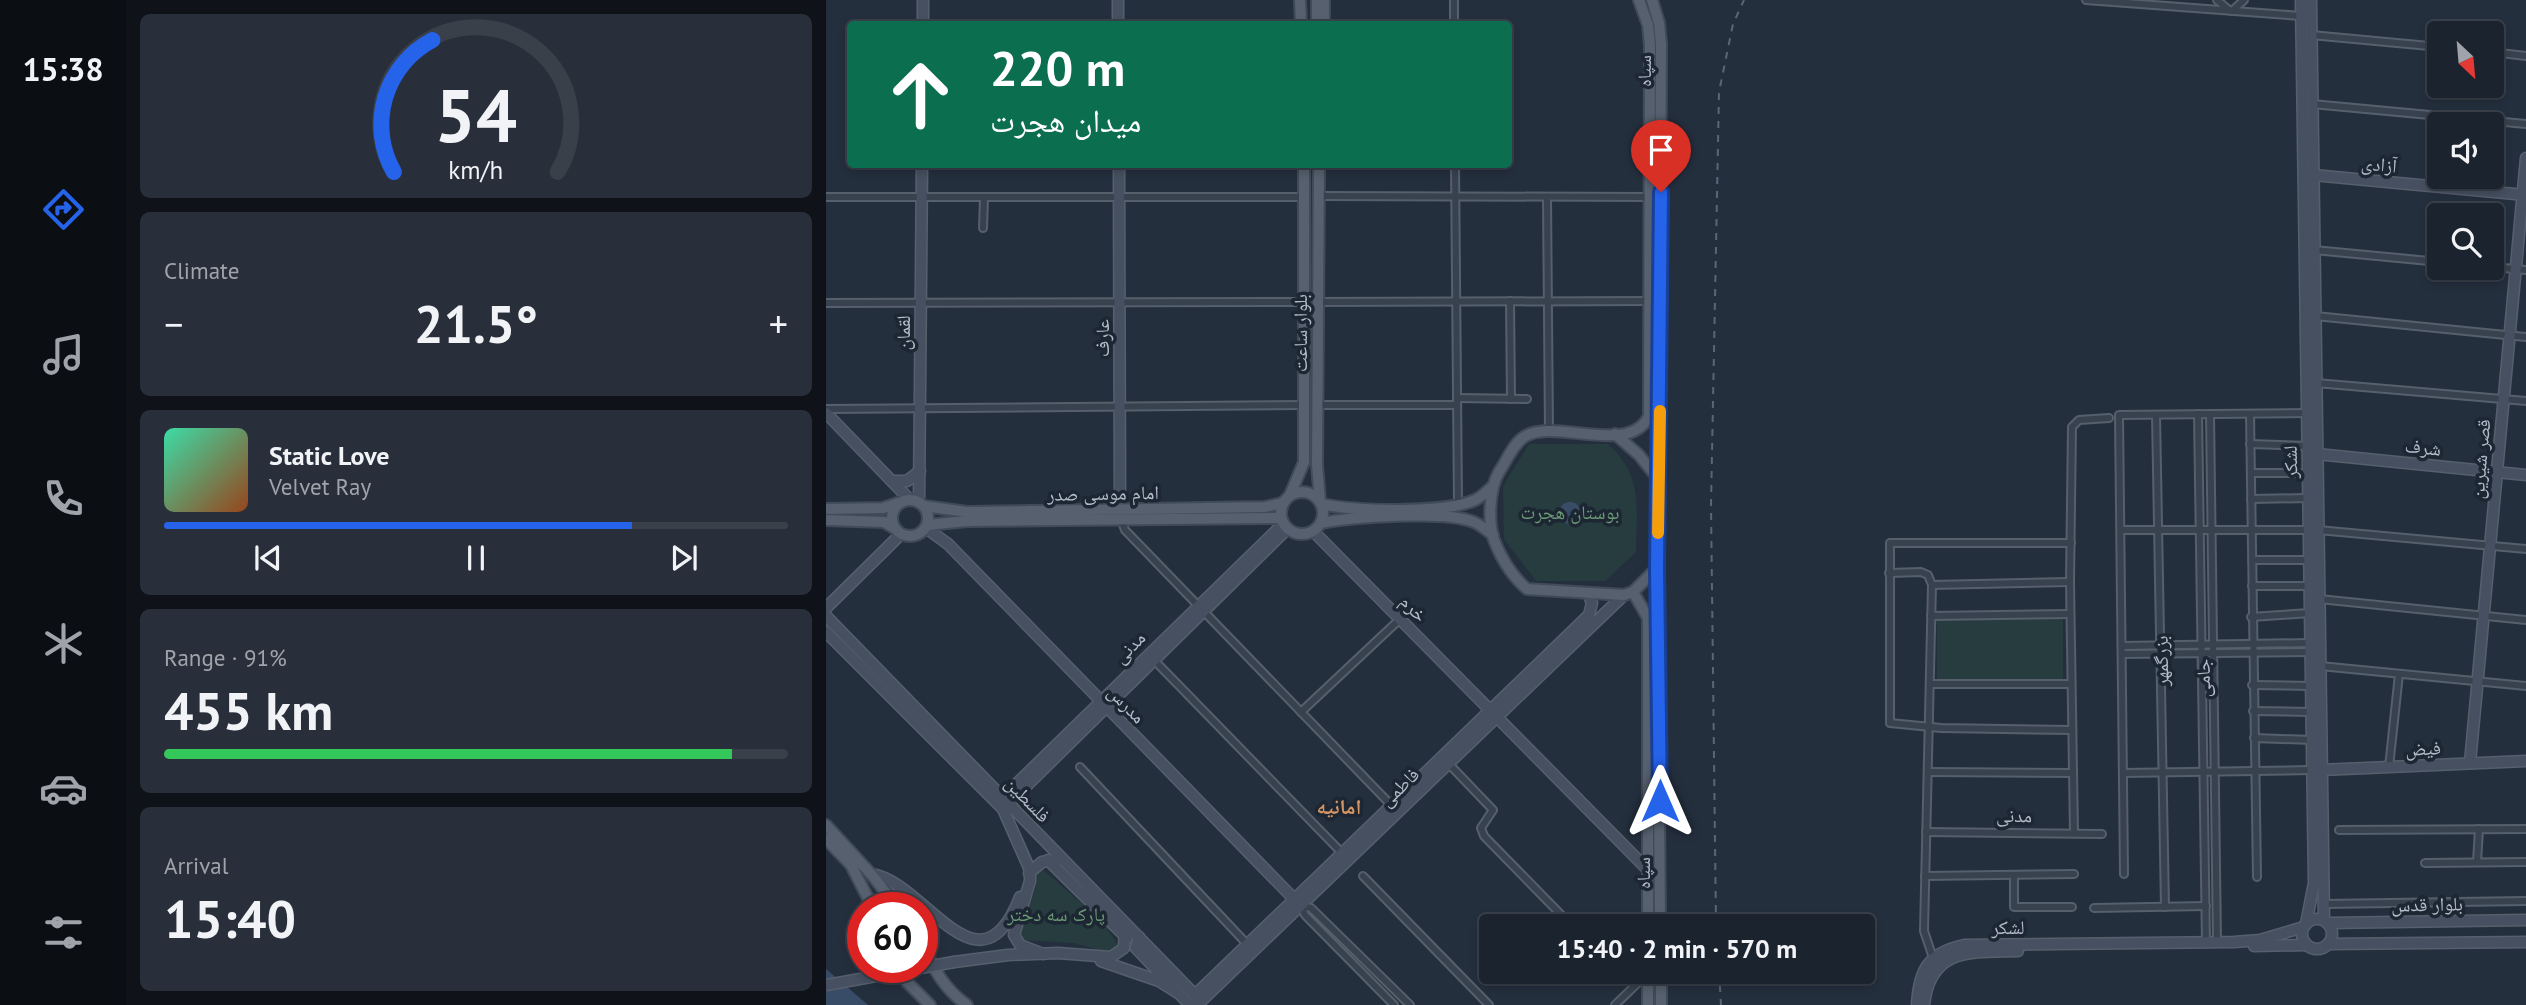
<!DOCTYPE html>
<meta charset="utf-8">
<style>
body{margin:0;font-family:"PT Sans","Noto Naskh Arabic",sans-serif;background:#282f3a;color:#f1f3f6;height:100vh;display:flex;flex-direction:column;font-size:26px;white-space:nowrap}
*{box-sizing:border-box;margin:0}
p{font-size:23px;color:#a0a4aa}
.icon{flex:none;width:38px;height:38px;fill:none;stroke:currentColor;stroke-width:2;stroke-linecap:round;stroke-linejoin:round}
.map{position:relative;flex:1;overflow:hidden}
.sheet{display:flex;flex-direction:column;gap:14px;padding:14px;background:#0f1319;width:700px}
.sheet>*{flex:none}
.hud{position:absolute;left:21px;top:21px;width:665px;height:147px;border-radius:7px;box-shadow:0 4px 10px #0003,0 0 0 2px #39404a;background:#0b6e4f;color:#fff;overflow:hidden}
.needle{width:46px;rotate:154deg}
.controls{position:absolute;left:1601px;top:21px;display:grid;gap:14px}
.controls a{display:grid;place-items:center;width:77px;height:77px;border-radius:7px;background:#1b232e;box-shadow:0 4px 10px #0003,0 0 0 2px #39404a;font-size:35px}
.speed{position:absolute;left:21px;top:892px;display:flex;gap:14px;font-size:35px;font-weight:700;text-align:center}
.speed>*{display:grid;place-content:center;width:91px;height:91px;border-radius:50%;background:#1b232e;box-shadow:0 4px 10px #0003,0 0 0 2px #39404a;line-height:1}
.speed .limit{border:10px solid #d22;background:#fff;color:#111}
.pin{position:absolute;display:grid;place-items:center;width:60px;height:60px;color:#fff;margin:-72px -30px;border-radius:50% 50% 50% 0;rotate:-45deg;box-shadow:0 0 7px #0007}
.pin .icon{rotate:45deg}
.me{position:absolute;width:77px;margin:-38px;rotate:0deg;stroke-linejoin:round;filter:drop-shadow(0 0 5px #0008)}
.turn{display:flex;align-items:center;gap:24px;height:147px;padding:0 28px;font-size:32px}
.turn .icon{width:91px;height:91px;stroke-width:2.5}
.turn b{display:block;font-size:49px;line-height:60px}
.big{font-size:52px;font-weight:700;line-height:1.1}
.sheet .widget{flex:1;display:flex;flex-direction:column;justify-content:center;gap:10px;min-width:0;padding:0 24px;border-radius:10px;background:#282f3a}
.sheet .dial{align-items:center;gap:0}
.dial svg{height:182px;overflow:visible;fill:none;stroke:#39404a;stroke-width:7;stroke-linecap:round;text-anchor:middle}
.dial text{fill:#f1f3f6;stroke:none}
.song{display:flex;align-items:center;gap:21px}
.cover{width:84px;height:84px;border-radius:10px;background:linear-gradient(135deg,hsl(160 70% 55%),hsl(20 70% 35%))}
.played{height:7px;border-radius:4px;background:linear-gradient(90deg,#2563eb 75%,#39404a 75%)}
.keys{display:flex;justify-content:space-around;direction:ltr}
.heat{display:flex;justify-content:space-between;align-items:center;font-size:38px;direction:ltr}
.charge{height:10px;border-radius:5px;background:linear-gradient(90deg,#34c759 91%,#39404a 0)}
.trip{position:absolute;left:653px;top:914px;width:396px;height:70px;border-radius:7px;background:#1b232e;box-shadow:0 4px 10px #0003,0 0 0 2px #39404a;font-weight:700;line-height:70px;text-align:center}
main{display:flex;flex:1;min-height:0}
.tab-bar{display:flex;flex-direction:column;width:126px;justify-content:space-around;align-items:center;background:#0b0e12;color:#a0a4aa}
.tab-bar .icon{width:49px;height:49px}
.tab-bar .selected{color:#2563eb}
.tab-bar b{font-size:32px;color:#f1f3f6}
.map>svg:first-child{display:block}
.green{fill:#263c3f}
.water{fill:#394c67}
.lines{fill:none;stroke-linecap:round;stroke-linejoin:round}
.street-casing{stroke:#565f6c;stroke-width:10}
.secondary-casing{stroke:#565f6c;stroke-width:13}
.primary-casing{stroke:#414a57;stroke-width:14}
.street{stroke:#38414e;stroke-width:6}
.secondary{stroke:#465061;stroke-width:10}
.primary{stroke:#56606e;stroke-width:10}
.rail{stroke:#5a6575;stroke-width:2;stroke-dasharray:7 7;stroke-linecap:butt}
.secondary-bridge-casing{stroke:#565f6c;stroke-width:13;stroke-linecap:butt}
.secondary-bridge{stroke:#465061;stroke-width:10}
.route-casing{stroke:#184099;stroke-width:18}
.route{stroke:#2563eb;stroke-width:12}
.slow{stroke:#f59e0b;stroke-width:12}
.labels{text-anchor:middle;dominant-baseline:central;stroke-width:7;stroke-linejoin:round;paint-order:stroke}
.street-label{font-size:19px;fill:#b4bcc9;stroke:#1d2633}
.park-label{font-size:19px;fill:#6b9a76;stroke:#1d2633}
.neighbourhood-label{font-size:21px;font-weight:bold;fill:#d59563;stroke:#1d2633}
</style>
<main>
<nav class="tab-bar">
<b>15:38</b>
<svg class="icon selected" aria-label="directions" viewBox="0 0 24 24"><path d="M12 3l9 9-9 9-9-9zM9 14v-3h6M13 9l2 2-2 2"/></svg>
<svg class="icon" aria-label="music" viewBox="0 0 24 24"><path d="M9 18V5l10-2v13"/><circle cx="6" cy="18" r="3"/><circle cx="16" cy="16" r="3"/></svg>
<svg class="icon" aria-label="phone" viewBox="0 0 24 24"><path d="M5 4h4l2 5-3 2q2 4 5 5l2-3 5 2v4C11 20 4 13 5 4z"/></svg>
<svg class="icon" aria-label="climate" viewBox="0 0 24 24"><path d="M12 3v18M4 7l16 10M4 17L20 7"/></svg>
<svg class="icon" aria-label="car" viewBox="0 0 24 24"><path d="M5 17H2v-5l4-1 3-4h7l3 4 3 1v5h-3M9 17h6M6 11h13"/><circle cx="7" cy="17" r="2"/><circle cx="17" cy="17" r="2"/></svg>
<svg class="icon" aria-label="filters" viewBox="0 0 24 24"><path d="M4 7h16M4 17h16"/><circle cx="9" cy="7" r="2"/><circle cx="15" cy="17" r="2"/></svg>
</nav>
<section class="sheet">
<div class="widget dial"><svg viewBox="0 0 100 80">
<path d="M14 69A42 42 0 1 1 86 69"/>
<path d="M14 69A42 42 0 0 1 31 11" stroke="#2563eb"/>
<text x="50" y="56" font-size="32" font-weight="700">54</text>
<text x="50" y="72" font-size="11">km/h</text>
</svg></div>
<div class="widget"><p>Climate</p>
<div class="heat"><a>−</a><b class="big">21.5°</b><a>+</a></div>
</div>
<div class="widget">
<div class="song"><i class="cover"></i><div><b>Static Love</b><p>Velvet Ray</p></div></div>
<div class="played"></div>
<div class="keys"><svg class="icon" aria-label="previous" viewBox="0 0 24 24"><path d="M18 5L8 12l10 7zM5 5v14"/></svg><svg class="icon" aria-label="pause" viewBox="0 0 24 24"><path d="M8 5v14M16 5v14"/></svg><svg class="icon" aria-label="next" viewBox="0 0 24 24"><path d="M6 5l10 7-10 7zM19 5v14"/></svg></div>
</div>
<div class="widget"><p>Range · 91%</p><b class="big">455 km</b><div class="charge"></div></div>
<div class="widget"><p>Arrival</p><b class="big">15:40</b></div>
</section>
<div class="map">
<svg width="1700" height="1005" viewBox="0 0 1700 1005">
<rect width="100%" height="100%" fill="#242f3e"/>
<g class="green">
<path d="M 703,444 L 782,444 C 818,476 810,508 810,552 L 779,581 L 710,581 L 678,539 L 677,486 Z"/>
<path d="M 1111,619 L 1237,619 L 1237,679 L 1111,680 Z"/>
<path d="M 216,869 L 276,921 L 293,947 L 280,952 L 248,943 L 197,940 L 191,935 L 209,890 L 211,873 Z"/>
</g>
<g class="water">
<circle cx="744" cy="513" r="11"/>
<path d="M 0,969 L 42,1005 L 0,1005 Z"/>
</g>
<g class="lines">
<defs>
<g id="street">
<path d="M 628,0 L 628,24"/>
<path d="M 1260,0 L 1475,16"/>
<path d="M 1391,0 L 1403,10"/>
<path d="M 1406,11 L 1418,0"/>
<path d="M 1485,35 L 1614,47"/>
<path d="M 1666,52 L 1700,56"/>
<path d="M 1486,104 L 1700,124"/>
<path d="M 629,164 L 632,504"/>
<path d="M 493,196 L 824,197"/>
<path d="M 0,197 L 478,197"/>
<path d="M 721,197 L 723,433"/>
<path d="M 157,228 L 158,198"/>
<path d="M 1488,250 L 1614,262"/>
<path d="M 1666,267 L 1700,270"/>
<path d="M 684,301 L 685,399"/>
<path d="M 492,302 L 824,301"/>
<path d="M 0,303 L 478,302"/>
<path d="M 1489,316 L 1700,337"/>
<path d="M 1490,383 L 1700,401"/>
<path d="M 631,398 L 701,399"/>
<path d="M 491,405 L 631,405"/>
<path d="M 0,409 L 478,405"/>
<path d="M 1372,414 L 1380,943"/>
<path d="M 1384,414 L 1391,943"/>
<path d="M 1424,414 L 1431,877"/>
<path d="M 1330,415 L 1339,907"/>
<path d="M 1424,444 L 1482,446"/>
<path d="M 1425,473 L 1482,473"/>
<path d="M 1425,499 L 1482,498"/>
<path d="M 294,517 L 299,530 L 566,806"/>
<path d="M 1295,530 L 1483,530"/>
<path d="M 1492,530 L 1700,549"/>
<path d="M 1245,543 L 1064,543 L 1064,723 L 1115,728 L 1246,730"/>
<path d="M 1426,560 L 1483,560"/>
<path d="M 1063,573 L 1095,572 L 1102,575 L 1106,585 L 1098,931 L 1107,958"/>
<path d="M 1106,585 L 1244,582"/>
<path d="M 1426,586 L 1484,586"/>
<path d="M 1493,599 L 1700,620"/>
<path d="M 1105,616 L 1244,614"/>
<path d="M 1425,617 L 1484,613"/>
<path d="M 1296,646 L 1484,643"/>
<path d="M 1296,654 L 1485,652"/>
<path d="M 328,660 L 516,853"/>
<path d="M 1494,666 L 1700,686"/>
<path d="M 1104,684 L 1245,684"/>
<path d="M 1426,685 L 1485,686"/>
<path d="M 1427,711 L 1485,712"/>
<path d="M 475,712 L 574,619"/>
<path d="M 1428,738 L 1486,740"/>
<path d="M 622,763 L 667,810 L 655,828 L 658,836 L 746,926"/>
<path d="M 254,767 L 421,944"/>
<path d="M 1563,767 L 1573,674"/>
<path d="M 1102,772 L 1247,773"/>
<path d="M 1297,773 L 1486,770"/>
<path d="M 1513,830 L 1700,829"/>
<path d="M 1100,832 L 1276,834"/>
<path d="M 1248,833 L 1244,582 L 1246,427 L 1253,420 L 1283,418"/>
<path d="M 1651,862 L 1653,829"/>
<path d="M 1599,863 L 1700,862"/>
<path d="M 1298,874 L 1293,415 L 1481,413"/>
<path d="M 1188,875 L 1188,907 L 1246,907"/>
<path d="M 537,876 L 663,1005"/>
<path d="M 1099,876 L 1248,874"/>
<path d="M 1498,904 L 1700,901"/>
<path d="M 475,906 L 485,908 L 584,1005"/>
<path d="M 475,906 L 479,915 L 568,1005"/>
<path d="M 1268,908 L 1380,906"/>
<path d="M 789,1005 L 820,975"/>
</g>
<g id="secondary">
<path d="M 292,0 L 292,24"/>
<path d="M 1475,0 L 1488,883 L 1480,924"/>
<path d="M 1485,0 L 1498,920"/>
<path d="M 97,24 L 97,0"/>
<path d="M 293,164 L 294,511"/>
<path d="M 1487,175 L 1700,195"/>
<path d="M 0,413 L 84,500"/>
<path d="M 1491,454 L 1700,475"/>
<path d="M 66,481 L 81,481 L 94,471"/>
<path d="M 93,503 L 96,164"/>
<path d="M 100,528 L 122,544 L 472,903"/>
<path d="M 487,531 L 822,870"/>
<path d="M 0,608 L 75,534"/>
<path d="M 0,616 L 371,997"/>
<path d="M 0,632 L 177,809 L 204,870 L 204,881 L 188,935 L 194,945 L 217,954"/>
<path d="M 1644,763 L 1700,158"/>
<path d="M 1495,770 L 1700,761"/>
<path d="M 174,800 L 457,524"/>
<path d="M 180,806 L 461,529"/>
<path d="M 222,860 L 301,938"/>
<path d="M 203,873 L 216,862 L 235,859"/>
<path d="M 45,874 C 99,881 153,1002 194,897"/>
<circle cx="1491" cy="934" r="15"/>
<path d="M 1502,923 L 1700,920"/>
<path d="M 313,937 L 310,948 L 364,1005"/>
<path d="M 1502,944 L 1700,942"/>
<path d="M 1428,946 L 1481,945"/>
<path d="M 275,961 L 333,981 L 352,993"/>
<path d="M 128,962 L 182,955 L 232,953 L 285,957 L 298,948 L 299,924"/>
<path d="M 369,995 L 763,615 L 766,603 L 762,593"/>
<path d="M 371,1005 L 798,595"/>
<path d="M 1091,1005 C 1093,970 1102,953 1138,945 L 1408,942 L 1434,940 L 1478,927"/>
<path d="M 1098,1005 C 1104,947 1146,952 1192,951"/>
</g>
<g id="primary">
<path d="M 474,0 L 475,24"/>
<path d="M 491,0 L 491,24"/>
<path d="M 826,0 L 833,23 L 835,44 L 833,480"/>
<path d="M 498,24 L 498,0"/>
<path d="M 493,164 L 491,465 L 494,501"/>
<path d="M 789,434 L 813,455 L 833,480 L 831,568 L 807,592 L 798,595 L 701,589 C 687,577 675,558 668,540 C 662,522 663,489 673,472 C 680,462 687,444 698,437 C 727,417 804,457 823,416 L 824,45 L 822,25 L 813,0"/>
<circle cx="476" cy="513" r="21"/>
<path d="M 464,495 L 478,462 L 478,164"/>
<circle cx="84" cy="518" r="18"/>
<path d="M 495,504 C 529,511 618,514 649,500 C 656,497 661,491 667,486"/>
<path d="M 98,506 L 141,512 L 439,507 L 456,503"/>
<path d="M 0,509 L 57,508 L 72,503"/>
<path d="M 0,520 L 58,522 L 68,528"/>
<path d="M 495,523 C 527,517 619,510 648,522 C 655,525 661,531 667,535"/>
<path d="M 101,525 L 141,521 L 454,518"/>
<path d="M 831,568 L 834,926"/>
<path d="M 807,592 L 822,618 L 822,926"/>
<path d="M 0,825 L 45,874 L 72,908"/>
<path d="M 0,839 L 25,865 L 47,908"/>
<path d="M 96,944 C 108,969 118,989 141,1005"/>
<path d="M 73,968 L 81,982 L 104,1005"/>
<path d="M 835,971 L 835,1005"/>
<path d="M 822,1005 L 822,971"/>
</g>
</defs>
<use href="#street" class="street-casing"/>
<use href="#secondary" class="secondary-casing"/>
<use href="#primary" class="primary-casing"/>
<use href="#street" class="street"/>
<use href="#secondary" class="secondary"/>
<use href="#primary" class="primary"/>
<g class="rail">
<path d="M 890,926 L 885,505 L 893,92 L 907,24 L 918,0"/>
<path d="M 893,971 L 895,1005"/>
</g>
<defs>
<path id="secondary-bridge" d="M 0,985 L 128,962"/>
</defs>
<use href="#secondary-bridge" class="secondary-bridge-casing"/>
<use href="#secondary-bridge" class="secondary-bridge"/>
</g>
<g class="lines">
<defs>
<path id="route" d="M 834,801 L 831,568 L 835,192"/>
</defs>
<use href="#route" class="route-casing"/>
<use href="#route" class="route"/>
<path class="slow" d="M 832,533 L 834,411"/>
</g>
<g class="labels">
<g class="street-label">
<text transform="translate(818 71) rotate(-90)">سپاه</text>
<text transform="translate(1553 164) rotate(5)">آزادی</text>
<text transform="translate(77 333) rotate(-90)">لقمان</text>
<text transform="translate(474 333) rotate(-90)">بلوار ساعت</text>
<text transform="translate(276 338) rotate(-90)">عارف</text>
<text transform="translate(1597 447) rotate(6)">شرف</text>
<text transform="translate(1654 459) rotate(-85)">قصر شیرین</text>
<text transform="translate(1464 462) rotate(-91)">لشکر</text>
<text transform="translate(277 493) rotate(-1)">امام موسی صدر</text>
<text transform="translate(588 608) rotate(45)">خرم</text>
<text transform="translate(303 647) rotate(-45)">مدنی</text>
<text transform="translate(1335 661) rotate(-91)">بزرگمهر</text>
<text transform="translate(1377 678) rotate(-91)">جامی</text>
<text transform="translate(301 704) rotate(46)">مدرس</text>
<text transform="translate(1597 748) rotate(-3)">فیض</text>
<text transform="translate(573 787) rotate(-44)">فاطمی</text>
<text transform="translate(202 799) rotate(46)">فلسطین</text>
<text transform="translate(1188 815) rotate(1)">مدنی</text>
<text transform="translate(817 873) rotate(-90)">سپاه</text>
<text transform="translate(1601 904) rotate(-1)">بلوار قدس</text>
<text x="1182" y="927">لشکر</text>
</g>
<g class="park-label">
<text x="744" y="512">بوستان هجرت</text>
<text x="230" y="914">پارک سه دختر</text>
</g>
<g class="neighbourhood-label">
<text x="513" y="806">امانیه</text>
</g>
</g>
</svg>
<div class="controls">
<a><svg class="needle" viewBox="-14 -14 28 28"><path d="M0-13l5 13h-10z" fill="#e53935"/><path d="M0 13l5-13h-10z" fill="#a0a4aa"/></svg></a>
<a><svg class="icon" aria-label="sound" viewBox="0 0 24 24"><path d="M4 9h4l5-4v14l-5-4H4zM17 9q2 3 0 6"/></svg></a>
<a><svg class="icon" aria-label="search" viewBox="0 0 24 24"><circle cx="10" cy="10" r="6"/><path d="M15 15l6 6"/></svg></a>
</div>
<div class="speed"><div class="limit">60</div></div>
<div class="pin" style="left:835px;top:192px;background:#d93025"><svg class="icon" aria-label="arrive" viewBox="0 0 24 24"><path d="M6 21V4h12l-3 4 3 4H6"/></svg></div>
<svg class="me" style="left:834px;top:801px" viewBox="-20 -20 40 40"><path d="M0-17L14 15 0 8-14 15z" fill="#2563eb" stroke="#fff" stroke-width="4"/></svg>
<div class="trip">15:40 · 2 min · 570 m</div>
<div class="hud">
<div class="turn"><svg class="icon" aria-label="ahead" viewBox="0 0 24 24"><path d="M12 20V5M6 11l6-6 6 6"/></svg><div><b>220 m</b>میدان هجرت</div></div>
</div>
</div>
</main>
